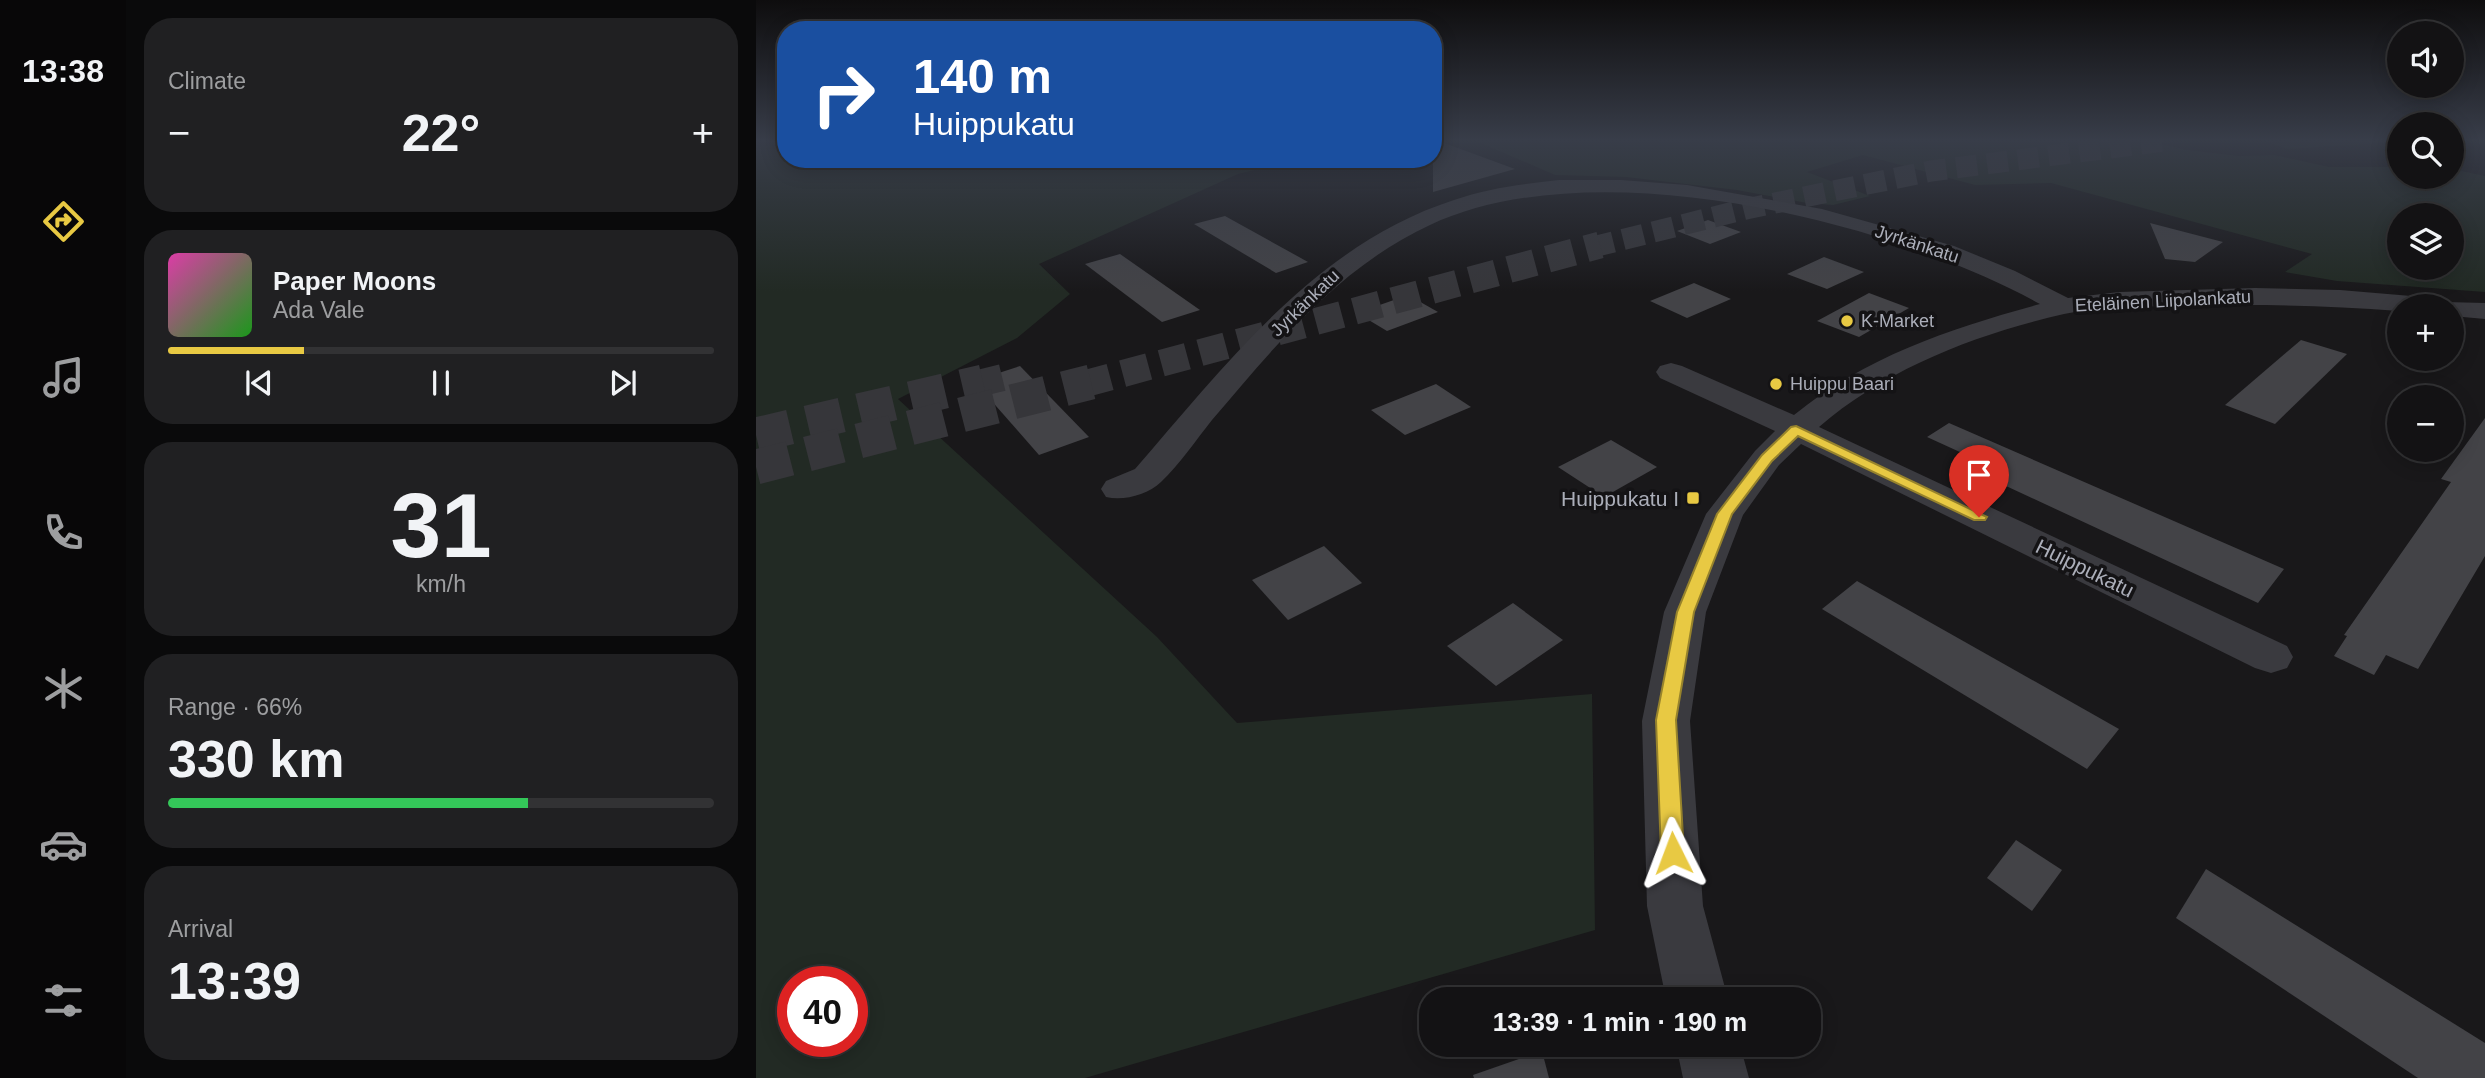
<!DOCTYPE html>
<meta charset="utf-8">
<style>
body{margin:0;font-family:Helvetica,sans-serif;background:#202022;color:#f1f3f6;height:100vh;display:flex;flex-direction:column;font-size:26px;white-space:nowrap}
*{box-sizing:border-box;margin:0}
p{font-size:23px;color:#9d9ea0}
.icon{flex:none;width:38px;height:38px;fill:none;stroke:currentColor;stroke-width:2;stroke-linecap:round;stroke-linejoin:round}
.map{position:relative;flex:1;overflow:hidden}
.drawer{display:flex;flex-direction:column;gap:18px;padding:18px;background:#0a0a0b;width:630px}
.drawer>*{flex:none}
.hud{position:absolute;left:21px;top:21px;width:665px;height:147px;border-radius:28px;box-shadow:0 4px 18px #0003,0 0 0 2px #323234;background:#1a4fa0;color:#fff;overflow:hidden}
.fabs{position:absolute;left:1631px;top:21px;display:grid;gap:14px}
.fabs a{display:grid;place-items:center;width:77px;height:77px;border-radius:50%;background:#131214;box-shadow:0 4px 18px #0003,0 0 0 2px #323234;font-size:35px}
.speed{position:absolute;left:21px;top:966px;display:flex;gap:14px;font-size:35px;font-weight:700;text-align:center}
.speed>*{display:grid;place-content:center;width:91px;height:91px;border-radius:50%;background:#131214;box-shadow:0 4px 18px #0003,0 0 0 2px #323234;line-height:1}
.speed .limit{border:10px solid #d22;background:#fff;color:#111}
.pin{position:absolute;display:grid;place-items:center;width:60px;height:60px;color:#fff;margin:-72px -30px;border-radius:50% 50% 50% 0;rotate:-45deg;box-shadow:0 0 7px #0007}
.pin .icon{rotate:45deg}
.me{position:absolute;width:77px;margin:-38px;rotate:357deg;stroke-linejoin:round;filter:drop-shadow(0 0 5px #0008)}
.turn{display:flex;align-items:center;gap:24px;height:147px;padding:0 21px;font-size:32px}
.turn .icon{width:91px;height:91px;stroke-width:2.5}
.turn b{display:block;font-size:49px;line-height:60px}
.big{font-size:52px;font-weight:600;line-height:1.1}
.drawer .tile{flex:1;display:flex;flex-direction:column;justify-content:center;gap:10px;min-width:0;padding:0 24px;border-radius:28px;background:#202022}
.drawer .dial{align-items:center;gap:0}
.dial b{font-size:91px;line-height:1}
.song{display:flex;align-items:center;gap:21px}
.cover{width:84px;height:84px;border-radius:10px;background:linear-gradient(135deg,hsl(320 70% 55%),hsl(120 70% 35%))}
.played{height:7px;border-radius:4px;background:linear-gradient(90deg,#e8c943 25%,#323234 25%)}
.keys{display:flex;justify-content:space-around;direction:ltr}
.heat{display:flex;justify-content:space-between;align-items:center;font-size:38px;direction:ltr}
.charge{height:10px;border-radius:5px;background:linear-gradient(90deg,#34c759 66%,#323234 0)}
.trip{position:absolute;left:663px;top:987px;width:402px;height:70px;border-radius:28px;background:#131214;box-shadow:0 4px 18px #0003,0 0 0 2px #323234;font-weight:600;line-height:70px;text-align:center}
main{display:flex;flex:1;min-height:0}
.tab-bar{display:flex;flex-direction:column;width:126px;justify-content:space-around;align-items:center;background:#080708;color:#9d9ea0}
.tab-bar .icon{width:49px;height:49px}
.tab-bar .current{color:#e8c943}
.tab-bar b{font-size:32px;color:#f1f3f6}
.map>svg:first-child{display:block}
.green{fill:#222a24;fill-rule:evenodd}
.building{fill:#434347}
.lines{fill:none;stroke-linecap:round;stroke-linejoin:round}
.highway-tunnel-far2{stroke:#36363a;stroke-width:21;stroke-dasharray:21 10;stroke-linecap:butt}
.highway-tunnel-far1{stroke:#36363a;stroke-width:27;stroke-dasharray:27 13;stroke-linecap:butt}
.highway-tunnel{stroke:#36363a;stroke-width:35;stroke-dasharray:35 18;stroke-linecap:butt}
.minor{fill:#3a3a3f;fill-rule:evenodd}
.route{fill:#e8c943;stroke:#97832c;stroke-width:2}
.poi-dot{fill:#e8c943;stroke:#141315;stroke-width:2.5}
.labels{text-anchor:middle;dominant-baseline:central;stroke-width:7;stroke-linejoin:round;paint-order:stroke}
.far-street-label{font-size:18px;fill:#abaeb9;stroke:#141315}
.far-poi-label{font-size:18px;fill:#abaeb9;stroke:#141315;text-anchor:start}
.poi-label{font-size:21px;fill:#abaeb9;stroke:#141315;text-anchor:end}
.street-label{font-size:21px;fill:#abaeb9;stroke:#141315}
</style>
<main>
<nav class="tab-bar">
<b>13:38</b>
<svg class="icon current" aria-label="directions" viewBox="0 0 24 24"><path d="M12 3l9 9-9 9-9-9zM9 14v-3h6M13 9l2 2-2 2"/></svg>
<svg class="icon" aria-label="music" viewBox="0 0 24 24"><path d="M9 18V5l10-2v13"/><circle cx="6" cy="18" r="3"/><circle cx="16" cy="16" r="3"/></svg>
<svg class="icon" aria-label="phone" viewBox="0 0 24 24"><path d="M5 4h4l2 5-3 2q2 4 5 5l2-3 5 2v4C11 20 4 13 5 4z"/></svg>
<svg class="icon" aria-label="climate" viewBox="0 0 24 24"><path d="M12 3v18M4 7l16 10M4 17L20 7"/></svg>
<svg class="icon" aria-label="car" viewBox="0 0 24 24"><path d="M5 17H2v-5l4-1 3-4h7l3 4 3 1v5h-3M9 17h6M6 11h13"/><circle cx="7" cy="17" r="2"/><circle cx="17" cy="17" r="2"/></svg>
<svg class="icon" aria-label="filters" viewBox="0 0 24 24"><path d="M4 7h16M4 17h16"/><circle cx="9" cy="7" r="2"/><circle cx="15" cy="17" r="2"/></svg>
</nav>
<section class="drawer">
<div class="tile"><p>Climate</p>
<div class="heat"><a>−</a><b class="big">22°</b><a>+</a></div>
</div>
<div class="tile">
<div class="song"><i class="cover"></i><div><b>Paper Moons</b><p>Ada Vale</p></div></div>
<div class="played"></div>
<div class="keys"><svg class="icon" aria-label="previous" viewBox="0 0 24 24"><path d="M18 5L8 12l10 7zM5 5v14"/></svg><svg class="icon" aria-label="pause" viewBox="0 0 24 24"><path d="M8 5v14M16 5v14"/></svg><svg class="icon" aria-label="next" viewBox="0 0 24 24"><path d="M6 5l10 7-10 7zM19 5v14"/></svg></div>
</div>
<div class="tile dial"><b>31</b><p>km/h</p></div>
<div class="tile"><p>Range · 66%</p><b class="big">330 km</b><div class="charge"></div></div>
<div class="tile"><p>Arrival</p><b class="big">13:39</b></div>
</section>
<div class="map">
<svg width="1729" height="1078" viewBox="0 0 1729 1078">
<rect width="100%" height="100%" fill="#19181a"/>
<g class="green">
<path d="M 0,140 L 30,140 L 30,159 L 545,159 L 482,174 L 283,264 L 314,294 L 261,338 L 142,399 L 401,637 L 481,723 L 836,694 L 839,930 L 329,1078 L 0,1078 ZM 37,982 L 96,982 L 96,1041 L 37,1041 Z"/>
<path d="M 718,140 L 1388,140 L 1431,150 L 1483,156 L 1518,155 L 1573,167 L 1643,167 L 1643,177 L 1696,177 L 1696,169 L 1729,176 L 1729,292 L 1581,281 L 1529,272 L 1556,254 L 1295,183 L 1219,185 L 1107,155 L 1051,172 L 1114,196 L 1077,205 L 1051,203 L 981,190 L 870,177 L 799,175 ZM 1643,215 L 1696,215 L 1696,268 L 1643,268 Z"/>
<path d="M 1506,140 L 1643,140 L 1643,142 L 1531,149 Z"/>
</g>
<g class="building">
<path d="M 677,140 L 680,140 L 759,169 L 677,192 Z"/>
<path d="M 469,216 L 552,262 L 520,273 L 438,224 Z"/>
<path d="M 952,220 L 985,232 L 954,244 L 921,231 Z"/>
<path d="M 1394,223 L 1467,242 L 1439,262 L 1409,259 Z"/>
<path d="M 364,254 L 444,310 L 406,322 L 329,264 Z"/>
<path d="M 1068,257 L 1108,272 L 1071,289 L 1031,274 Z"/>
<path d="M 938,283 L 975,299 L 931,318 L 894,301 Z"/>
<path d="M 1113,293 L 1153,308 L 1103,337 L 1061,321 Z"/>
<path d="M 652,295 L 682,312 L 631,331 L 601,313 Z"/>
<path d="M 1545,340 L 1591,354 L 1519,424 L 1469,405 Z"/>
<path d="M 264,366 L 333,437 L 283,455 L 218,381 Z"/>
<path d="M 680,384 L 715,407 L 649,435 L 615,410 Z"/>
<path d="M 1729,418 L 1729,556 L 1662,669 L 1630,655 L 1618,675 L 1578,656 L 1591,636 L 1588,635 L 1695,482 L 1685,479 Z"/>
<path d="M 1193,423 L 1528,569 L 1502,603 L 1207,466 L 1217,458 L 1171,437 Z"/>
<path d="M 855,440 L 901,467 L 848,497 L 802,467 Z"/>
<path d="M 568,546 L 606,583 L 532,620 L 496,580 Z"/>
<path d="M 1101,581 L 1363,729 L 1331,769 L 1066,609 Z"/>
<path d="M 757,603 L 807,640 L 740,686 L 691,646 Z"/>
<path d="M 1260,840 L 1306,870 L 1276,911 L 1231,878 Z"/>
<path d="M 1450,869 L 1729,1043 L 1729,1078 L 1662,1078 L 1420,918 Z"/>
<path d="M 786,1051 L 793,1078 L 718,1078 L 717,1075 Z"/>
</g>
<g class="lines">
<path class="highway-tunnel-far2" d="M 837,247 L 990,209 L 1175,171 L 1416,140"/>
<g class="highway-tunnel-far1">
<path d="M 220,384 L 257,375"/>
<path d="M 328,384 L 844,245"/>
</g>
<g class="highway-tunnel">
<path d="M 0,435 L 227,382"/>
<path d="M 0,467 L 335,382"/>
</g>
<g class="minor">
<path d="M 803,180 L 865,180 L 931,185 L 1066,209 L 1198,246 L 1259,271 L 1312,298 L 1363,292 L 1499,288 L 1584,290 L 1679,298 L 1689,302 L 1729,303 L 1729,319 L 1696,316 L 1696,306 L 1643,306 L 1643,311 C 1568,305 1495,304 1419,306 C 1383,307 1344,306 1308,314 C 1221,334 1131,368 1063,427 L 1531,646 L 1537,657 L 1531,668 L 1515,673 L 1499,668 L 1045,444 L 1023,465 L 987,515 L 950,612 L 934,721 L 947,906 L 972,999 L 910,999 L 891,906 L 886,721 L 908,612 L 950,514 L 999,451 L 1019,431 L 904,378 L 900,372 L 904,366 L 915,363 L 926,366 L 1038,415 C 1110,356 1196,328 1284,304 C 1132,220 838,148 674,225 C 583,267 520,345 456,420 C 440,440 424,464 405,482 C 391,495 368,501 350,497 L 345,489 L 350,481 L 379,469 C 470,364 561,244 698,200 C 732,188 767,184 803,180 Z"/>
<path d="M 920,1045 L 984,1045 L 993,1078 L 927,1078 Z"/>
</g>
</g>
<linearGradient id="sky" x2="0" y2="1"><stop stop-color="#0e0d0e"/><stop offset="0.48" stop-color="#383d49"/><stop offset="1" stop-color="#383d49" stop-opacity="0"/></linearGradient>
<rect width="1729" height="291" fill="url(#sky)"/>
<path class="route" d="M 1040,426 L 1231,517 L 1229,520 L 1218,520 L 1042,436 L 1016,461 L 976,514 L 938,612 L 920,720 L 928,853 L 925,860 L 917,863 L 909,860 L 905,853 L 900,720 L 921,612 L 961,514 L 1006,455 L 1035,427 Z"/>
<g class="poi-dot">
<circle cx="1091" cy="321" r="7"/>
<circle cx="1020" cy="384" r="7"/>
<rect x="930" y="491" width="14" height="14" rx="3.5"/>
</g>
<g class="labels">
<g class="far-street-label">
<text transform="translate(1161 244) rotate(18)">Jyrkänkatu</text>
<text transform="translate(1407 301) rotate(-3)">Eteläinen Liipolankatu</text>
<text transform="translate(549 303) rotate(-44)">Jyrkänkatu</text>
</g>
<g class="far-poi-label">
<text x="1105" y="321">K-Market</text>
<text x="1034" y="384">Huippu Baari</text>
</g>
<g class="poi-label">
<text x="923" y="498">Huippukatu I</text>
</g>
<g class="street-label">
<text transform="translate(1329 568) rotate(26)">Huippukatu</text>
</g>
</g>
</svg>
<div class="fabs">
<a><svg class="icon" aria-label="sound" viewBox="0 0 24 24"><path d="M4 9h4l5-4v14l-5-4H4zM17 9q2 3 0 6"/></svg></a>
<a><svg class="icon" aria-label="search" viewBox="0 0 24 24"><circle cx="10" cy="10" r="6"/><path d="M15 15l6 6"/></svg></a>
<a><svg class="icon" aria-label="layers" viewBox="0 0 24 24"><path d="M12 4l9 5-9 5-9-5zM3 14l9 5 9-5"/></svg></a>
<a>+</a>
<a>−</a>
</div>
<div class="speed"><div class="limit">40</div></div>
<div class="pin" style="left:1223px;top:517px;background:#d93025"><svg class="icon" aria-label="arrive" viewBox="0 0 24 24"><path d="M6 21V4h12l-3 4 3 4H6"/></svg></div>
<svg class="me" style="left:917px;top:853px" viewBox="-20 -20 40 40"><path d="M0-17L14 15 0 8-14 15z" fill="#e8c943" stroke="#fff" stroke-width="4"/></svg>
<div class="trip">13:39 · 1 min · 190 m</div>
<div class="hud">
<div class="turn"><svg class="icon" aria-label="right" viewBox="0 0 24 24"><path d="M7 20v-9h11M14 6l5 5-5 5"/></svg><div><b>140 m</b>Huippukatu</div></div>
</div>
</div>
</main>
